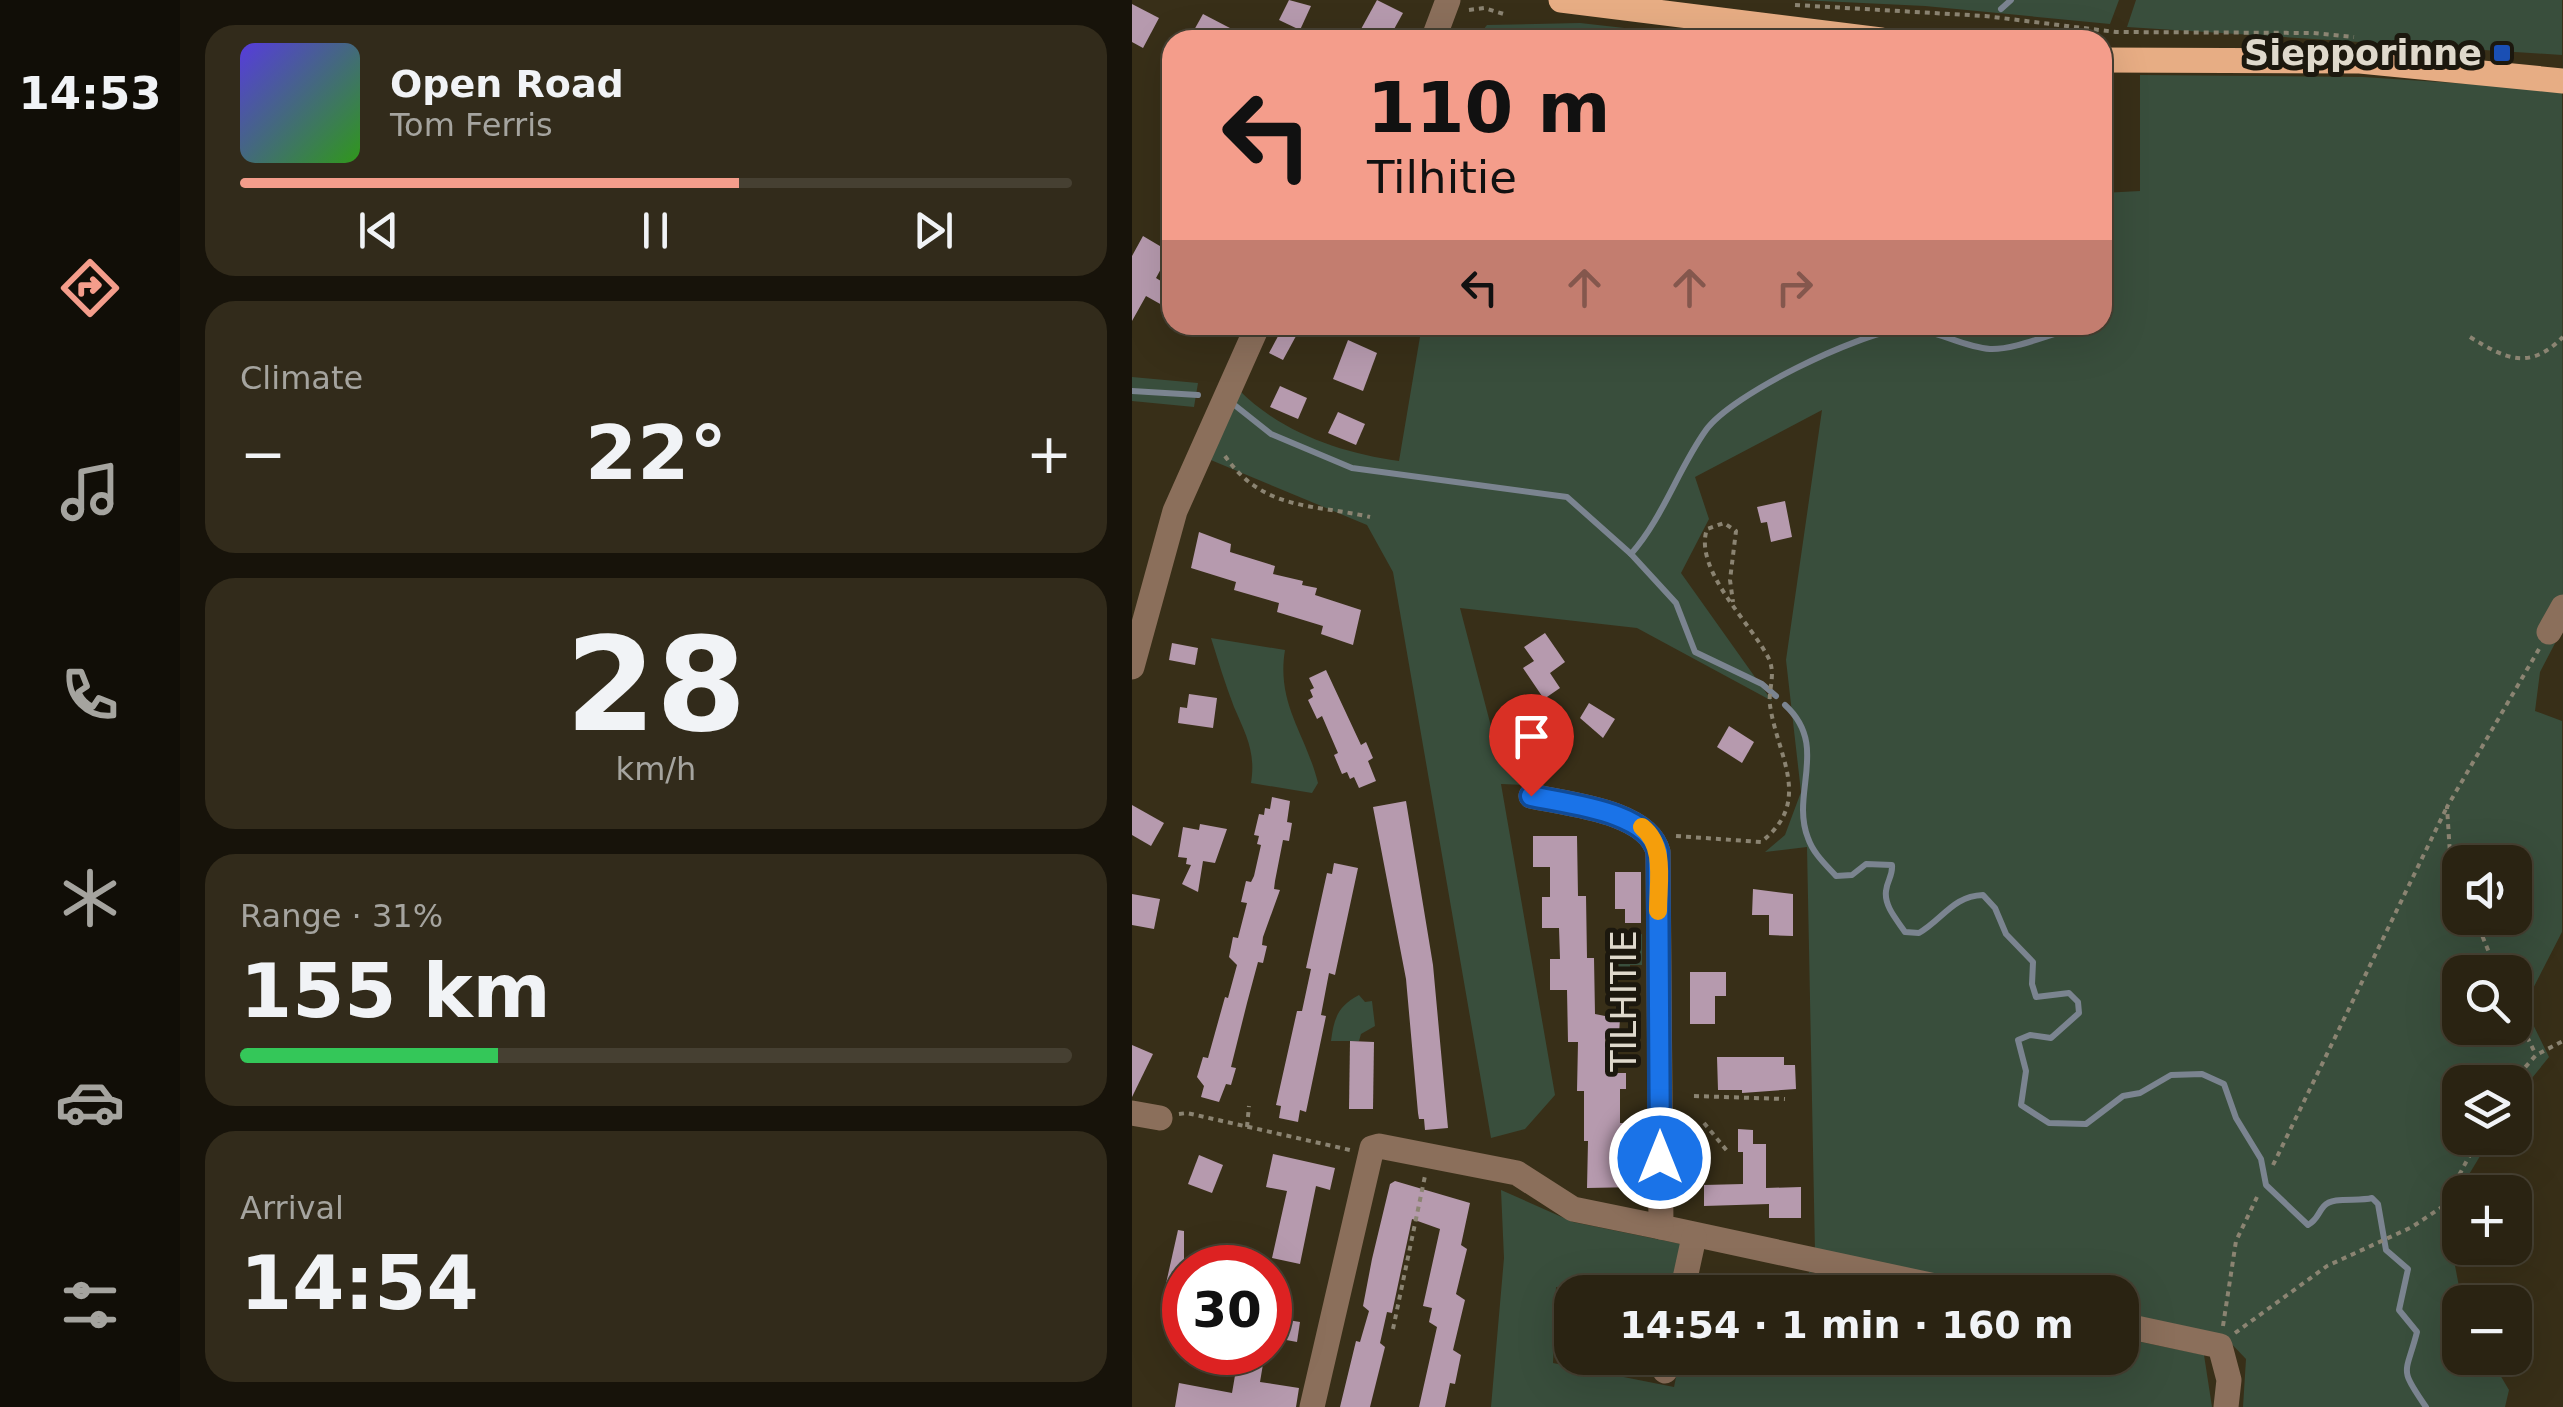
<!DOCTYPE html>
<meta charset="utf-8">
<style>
body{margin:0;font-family:"DejaVu Sans",sans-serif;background:#322b1b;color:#f1f3f6;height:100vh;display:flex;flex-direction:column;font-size:38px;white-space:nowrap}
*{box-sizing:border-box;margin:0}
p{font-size:32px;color:#a5a49f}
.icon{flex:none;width:55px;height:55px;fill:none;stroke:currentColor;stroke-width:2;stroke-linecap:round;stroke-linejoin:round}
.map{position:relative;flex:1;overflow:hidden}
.panel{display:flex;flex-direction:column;gap:25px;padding:25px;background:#17130a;width:952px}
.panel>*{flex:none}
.banner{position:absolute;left:30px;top:30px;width:950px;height:305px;border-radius:30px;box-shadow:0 10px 40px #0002,0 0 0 2px #464032;background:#f49d8b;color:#111;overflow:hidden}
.buttons{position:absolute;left:1310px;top:845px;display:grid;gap:20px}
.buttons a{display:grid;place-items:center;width:90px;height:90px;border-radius:20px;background:#2a2312;box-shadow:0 10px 40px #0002,0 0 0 2px #464032;font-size:50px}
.speed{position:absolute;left:30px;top:1245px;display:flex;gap:20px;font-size:50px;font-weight:700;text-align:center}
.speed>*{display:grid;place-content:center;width:130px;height:130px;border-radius:50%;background:#2a2312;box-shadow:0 10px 40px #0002,0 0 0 2px #464032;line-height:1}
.speed .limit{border:15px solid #d22;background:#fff;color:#111}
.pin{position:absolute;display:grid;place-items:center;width:85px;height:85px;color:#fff;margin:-102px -42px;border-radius:50% 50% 50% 0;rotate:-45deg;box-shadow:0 0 10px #0007}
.pin .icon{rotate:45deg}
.me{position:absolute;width:110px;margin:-55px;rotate:0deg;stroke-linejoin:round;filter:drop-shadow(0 0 8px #0008)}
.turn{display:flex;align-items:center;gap:35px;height:210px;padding:0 40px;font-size:45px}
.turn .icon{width:130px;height:130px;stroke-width:2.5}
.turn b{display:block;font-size:70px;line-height:85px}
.lanes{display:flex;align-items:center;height:95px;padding:0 40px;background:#0003;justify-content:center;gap:50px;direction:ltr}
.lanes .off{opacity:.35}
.big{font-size:75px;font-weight:800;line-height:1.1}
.panel .card{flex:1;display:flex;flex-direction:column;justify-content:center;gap:15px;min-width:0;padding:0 35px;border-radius:30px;background:#322b1b}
.panel .dial{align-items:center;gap:0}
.dial b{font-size:130px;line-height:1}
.song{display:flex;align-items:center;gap:30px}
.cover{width:120px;height:120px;border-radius:15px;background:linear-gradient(135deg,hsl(250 70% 55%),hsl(110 70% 35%))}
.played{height:10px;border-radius:5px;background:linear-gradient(90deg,#f49d8b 60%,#464032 60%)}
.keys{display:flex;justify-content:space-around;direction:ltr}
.heat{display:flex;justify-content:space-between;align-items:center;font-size:55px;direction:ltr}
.charge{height:15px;border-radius:8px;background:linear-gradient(90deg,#34c759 31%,#464032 0)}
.trip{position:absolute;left:422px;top:1275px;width:585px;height:100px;border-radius:30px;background:#2a2312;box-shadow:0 10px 40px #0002,0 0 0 2px #464032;font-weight:800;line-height:100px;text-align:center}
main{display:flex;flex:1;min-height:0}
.dock{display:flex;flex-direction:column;width:180px;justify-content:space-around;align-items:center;background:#110e07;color:#a5a49f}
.dock .icon{width:70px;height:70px}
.dock .active{color:#f49d8b}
.dock b{font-size:45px;color:#f1f3f6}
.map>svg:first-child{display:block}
.green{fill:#394e3c;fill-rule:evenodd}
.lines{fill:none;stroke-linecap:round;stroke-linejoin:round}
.stream{stroke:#7b8490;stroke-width:6}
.building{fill:#b69aae}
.path{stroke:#8b8472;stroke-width:4;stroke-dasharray:5 5;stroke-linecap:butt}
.minor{stroke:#8b6f5b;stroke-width:25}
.major{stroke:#e7ad84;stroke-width:25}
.route-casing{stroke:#114b97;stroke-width:25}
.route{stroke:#1a73e8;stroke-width:18}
.slow{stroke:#f59e0b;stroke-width:18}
.transit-dot{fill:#1a4fb4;stroke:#1c180e;stroke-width:4}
.labels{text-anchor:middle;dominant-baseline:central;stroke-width:10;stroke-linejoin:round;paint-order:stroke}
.poi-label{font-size:35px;font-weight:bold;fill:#dfd9cc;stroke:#1c180e;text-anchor:end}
.street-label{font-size:35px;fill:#dfd9cc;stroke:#1c180e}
</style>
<main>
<nav class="dock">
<b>14:53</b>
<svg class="icon active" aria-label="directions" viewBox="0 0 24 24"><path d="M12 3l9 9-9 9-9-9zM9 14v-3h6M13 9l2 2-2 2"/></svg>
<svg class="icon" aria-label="music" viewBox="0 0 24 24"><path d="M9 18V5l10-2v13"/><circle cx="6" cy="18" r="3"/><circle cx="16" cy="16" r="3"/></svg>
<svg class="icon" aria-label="phone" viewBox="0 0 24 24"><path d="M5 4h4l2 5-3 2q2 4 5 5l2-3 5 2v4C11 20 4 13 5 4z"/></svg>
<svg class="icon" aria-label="climate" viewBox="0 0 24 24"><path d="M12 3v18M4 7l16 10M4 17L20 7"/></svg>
<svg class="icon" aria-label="car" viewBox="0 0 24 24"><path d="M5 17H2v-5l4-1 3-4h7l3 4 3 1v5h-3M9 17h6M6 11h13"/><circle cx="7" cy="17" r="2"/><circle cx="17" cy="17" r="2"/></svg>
<svg class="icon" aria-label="filters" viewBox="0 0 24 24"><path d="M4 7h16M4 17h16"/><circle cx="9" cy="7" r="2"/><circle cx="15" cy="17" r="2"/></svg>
</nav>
<section class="panel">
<div class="card">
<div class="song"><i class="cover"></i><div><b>Open Road</b><p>Tom Ferris</p></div></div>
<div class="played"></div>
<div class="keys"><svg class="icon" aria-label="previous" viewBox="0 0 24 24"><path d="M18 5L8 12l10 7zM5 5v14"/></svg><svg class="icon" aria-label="pause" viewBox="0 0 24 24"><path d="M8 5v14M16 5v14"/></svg><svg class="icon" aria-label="next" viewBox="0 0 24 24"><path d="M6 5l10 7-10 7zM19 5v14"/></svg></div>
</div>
<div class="card"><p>Climate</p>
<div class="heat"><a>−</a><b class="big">22°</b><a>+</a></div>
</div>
<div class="card dial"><b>28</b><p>km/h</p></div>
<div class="card"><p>Range · 31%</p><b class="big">155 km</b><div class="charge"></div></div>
<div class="card"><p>Arrival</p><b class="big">14:54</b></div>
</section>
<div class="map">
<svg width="1431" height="1407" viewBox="0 0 1431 1407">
<rect width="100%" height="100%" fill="#382f18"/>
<g class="green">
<path d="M 668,0 L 987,0 L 978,24 L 793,6 Z"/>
<path d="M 1004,0 L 1430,0 L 1430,55 L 995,27 Z"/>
<path d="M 448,23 L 599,40 L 343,40 L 355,25 Z"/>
<path d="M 1008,75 L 1231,77 L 1430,90 L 1431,628 L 1408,672 L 1403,711 L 1430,721 L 1430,932 L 1392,1006 L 1417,1057 L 1383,1099 L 1382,1082 L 1328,1082 L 1328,1138 L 1359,1138 L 1313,1214 L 1330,1302 L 1328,1358 L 1358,1358 L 1377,1390 L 1373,1407 L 1111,1407 L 1114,1359 L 1092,1336 L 990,1315 L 990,1292 L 881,1292 L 683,1252 L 675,847 L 633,852 L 653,835 L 669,792 L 654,660 L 690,410 L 563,477 L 577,519 L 549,573 L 640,701 L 505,628 L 328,608 L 366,753 L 397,785 L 369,784 L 423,1095 L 393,1129 L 359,1138 L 261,572 L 235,525 L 74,458 L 106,389 C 148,432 208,453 267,461 L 290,325 L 970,325 L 970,193 L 1008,191 ZM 1328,862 L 1382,862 L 1382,918 L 1328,918 ZM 1328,972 L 1382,972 L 1382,1028 L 1328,1028 Z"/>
<path d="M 0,377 L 66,383 L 62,407 L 0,401 Z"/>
<path d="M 79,638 L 153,650 C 144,704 174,734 186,783 L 180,793 L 119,783 C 124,752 114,735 102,707 C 93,684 86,660 79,638 Z"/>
<path d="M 510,934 L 510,965 L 498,965 L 498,977 L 488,975 L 483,938 Z"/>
<path d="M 227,995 L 233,1002 L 240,1001 L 243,1026 L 229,1034 L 227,1041 L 199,1041 C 202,1018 206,1006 227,995 Z"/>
<path d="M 369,1190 L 441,1222 L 554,1245 L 540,1292 L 451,1292 L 424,1287 L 421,1363 L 542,1387 L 548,1358 L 990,1358 L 990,1338 L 1072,1355 L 1080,1407 L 359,1407 L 372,1258 Z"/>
<path d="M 677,1272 L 775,1292 L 674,1292 Z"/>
</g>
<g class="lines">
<g class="stream">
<path d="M 869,9 L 879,0"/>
<path d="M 861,38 L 863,31"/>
<path d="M 0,391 L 66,395"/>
<path d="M 100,403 L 139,434 L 220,468 L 435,497 L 499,554 L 544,603 L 563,652 L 630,684 L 644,696"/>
<path d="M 499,554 C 531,518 546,469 574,430 C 600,394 725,334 769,329 C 797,325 828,347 858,349 C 882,350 915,335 939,329 L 942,325"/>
<path d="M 653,705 C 698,746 658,793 676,838 C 681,853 693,864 704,876 L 720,875 L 734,864 L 760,865 C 761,876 755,880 754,891 C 752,906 765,920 773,932 L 787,933 C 811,919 821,896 851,895 L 863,908 L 874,934 L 901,962 L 900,984 L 904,997 L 937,993 L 946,1002 L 947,1013 L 919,1038 L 898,1035 L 886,1040 L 894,1071 L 889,1105 L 917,1123 L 954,1124 L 991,1096 L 1008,1093 L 1039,1075 L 1070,1074 L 1092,1084 L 1104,1118 L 1129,1159 L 1134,1185 L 1176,1225 C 1186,1219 1185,1214 1192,1206 C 1201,1196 1226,1202 1240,1198 L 1246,1204 L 1254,1250 L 1276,1269 L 1267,1310 L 1285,1332 C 1274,1375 1266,1367 1294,1407"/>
</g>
</g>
<g class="building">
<path d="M 157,0 L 179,6 L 168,30 L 147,20 Z"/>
<path d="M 245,0 L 271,13 L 256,40 L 223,40 Z"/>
<path d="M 0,4 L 27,18 L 11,48 L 0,42 Z"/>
<path d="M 71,14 L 121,40 L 76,40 L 61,32 Z"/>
<path d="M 11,236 L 38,252 L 24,278 L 40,288 L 30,305 L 14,296 L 0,321 L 0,256 Z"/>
<path d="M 152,325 L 170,325 L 151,360 L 137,353 Z"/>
<path d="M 216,340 L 245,353 L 231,391 L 201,379 Z"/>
<path d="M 148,386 L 175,398 L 166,419 L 138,407 Z"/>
<path d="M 206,412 L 233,424 L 224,445 L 196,433 Z"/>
<path d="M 653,501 L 660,537 L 639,542 L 635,522 L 629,523 L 625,507 Z"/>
<path d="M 67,532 L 99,544 L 98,552 L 143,566 L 141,574 L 171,581 L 170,585 L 185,588 L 183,595 L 229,610 L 221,645 L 189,634 L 191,626 L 145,612 L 147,603 L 102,590 L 104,582 L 59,568 Z"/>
<path d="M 413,633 L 433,662 L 418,673 L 428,688 L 412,699 L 391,668 L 402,661 L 392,647 Z"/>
<path d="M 40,643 L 66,648 L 63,665 L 37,660 Z"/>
<path d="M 194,670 L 229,745 L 234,742 L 241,758 L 236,761 L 244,781 L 227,788 L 222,777 L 218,779 L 215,772 L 210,774 L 202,755 L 206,753 L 190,716 L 185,719 L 176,700 L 181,697 L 178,690 L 182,688 L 177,678 Z"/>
<path d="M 57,694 L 85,698 L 81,728 L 46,723 L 48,707 L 55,708 Z"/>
<path d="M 457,703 L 483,719 L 471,738 L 448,718 Z"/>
<path d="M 597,726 L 622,742 L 610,763 L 585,747 Z"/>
<path d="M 140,797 L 158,801 L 155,822 L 160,823 L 157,841 L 151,840 L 143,881 L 142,889 L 148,890 L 131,937 L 130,945 L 135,946 L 131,963 L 126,962 L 115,1003 L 99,1067 L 104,1068 L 99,1085 L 94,1084 L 87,1102 L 69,1097 L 72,1086 L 65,1077 L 71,1057 L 76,1058 L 93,997 L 96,998 L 105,965 L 97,957 L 101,937 L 106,938 L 115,903 L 109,902 L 114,881 L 119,882 L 122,876 L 129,845 L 125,844 L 127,836 L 122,835 L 127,814 L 132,815 L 133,808 L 138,809 Z"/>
<path d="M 274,801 L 301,965 L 316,1128 L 293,1130 L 292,1119 L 287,1119 L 286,1113 L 274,979 L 241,807 Z"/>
<path d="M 0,805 L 32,823 L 19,846 L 0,835 Z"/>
<path d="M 68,824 L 95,829 L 83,863 L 71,861 L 66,892 L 50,884 L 59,865 L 54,864 L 55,858 L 46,857 L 51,827 L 67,830 Z"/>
<path d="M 401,836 L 445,836 L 446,896 L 454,896 L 455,958 L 462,958 L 463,1014 L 488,1019 L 487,1034 L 473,1034 L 474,1066 L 481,1066 L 481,1073 L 494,1073 L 494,1089 L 488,1089 L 488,1123 L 502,1123 L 502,1138 L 493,1138 L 492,1172 L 506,1172 L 506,1187 L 455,1188 L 456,1141 L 452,1141 L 452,1091 L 445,1091 L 446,1042 L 436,1042 L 435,990 L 418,990 L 418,959 L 428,959 L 427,928 L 410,928 L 410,897 L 418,897 L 418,867 L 401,867 Z"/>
<path d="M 202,863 L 226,868 L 203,975 L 197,973 L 189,1015 L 194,1016 L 174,1112 L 168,1110 L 166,1122 L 147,1118 L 149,1106 L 144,1105 L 165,1011 L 170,1011 L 179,969 L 174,968 L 195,873 L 200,874 Z"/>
<path d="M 483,872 L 509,872 L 509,923 L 493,923 L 493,909 L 483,909 Z"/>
<path d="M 621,889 L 661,894 L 661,936 L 637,935 L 637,915 L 620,915 Z"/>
<path d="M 0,894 L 28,899 L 22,929 L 0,925 Z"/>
<path d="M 558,972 L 594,972 L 594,996 L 583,996 L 583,1024 L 558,1024 Z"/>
<path d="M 218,1041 L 242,1042 L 241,1109 L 217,1109 Z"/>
<path d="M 0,1045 L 21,1054 L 0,1097 Z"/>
<path d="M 585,1057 L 652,1057 L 652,1065 L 663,1065 L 664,1089 L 610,1093 L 610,1090 L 586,1090 Z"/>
<path d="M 606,1129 L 621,1130 L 621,1144 L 634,1144 L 634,1188 L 669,1187 L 669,1218 L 637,1218 L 637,1204 L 572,1206 L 572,1185 L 611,1184 L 611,1152 L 606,1152 Z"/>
<path d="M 141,1154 L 203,1168 L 198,1190 L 184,1186 L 168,1264 L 140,1258 L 155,1191 L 134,1187 Z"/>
<path d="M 67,1155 L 91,1165 L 80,1193 L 56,1184 Z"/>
<path d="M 263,1181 L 338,1203 L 329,1245 L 335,1249 L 324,1294 L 333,1300 L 321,1350 L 329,1355 L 323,1384 L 318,1383 L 313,1407 L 287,1407 L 305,1327 L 297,1322 L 300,1308 L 291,1306 L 308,1229 L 280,1219 L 260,1313 L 255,1312 L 248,1343 L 253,1347 L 238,1407 L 208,1407 L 224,1341 L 228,1342 L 237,1311 L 231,1306 L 240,1259 L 258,1184 Z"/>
<path d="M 46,1230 L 52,1231 L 52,1293 L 33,1288 Z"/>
<path d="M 138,1317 L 168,1322 L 165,1342 L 138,1337 Z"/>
<path d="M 107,1352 L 133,1352 L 128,1382 L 167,1388 L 164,1407 L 43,1407 L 47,1383 L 100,1393 Z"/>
</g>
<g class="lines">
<g class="path">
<path d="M 663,5 L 853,16 L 984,32 L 1181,33 L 1222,37"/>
<path d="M 337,10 L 352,8 L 375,15"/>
<path d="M 1338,337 C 1374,359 1397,371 1431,337"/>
<path d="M 93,456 C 131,511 182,504 238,517"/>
<path d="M 544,836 L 629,842 C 682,801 645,756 638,705 C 636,690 644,675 637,659 C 620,624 561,570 575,529 L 592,523 L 604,531 L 598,580 L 601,602"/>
<path d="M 1328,877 L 1318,854 L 1315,807 L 1407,649"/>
<path d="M 1343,918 L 1365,972"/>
<path d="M 1382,1010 L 1404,1055"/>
<path d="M 1380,1082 L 1404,1055 L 1431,1041"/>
<path d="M 562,1096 L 653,1099"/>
<path d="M 47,1114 L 55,1113 L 218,1150"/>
<path d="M 572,1123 L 596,1152"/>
<path d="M 115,1127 L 117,1106"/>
<path d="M 1141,1165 L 1315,807"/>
<path d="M 1091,1326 L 1104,1241 L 1125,1197"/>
<path d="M 261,1329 L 293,1176"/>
<path d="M 1103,1333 L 1195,1266 L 1280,1227 L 1310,1207 L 1347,1138"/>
</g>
<g class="minor">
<path d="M 301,40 L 316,0"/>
<path d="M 1417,632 L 1431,607"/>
<path d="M 0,667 L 43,511 L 126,325"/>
<path d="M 399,796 C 435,804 516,811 526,852 L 529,1227 L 831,1292"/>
<path d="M 0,1113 L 28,1118"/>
<path d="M 550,1292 L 562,1237"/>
<path d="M 990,1325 L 1088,1346 L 1097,1380 L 1094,1407"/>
<path d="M 533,1371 L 536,1358"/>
<path d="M 180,1407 L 240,1148 L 247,1146 L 385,1173 L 441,1209 L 529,1227"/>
</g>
<g class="major">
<path d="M 429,0 L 749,40"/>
<path d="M 970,60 L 1228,61 L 1431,81"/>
</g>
</g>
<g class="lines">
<defs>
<path id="route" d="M 399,796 C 435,804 516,811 526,852 L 528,1158"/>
</defs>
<use href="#route" class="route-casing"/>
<use href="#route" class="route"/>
<path class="slow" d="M 510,827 C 534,846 526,882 526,911"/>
</g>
<rect class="transit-dot" x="1360" y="43" width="20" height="20" rx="5"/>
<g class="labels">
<g class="poi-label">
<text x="1350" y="53">Siepporinne</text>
</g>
<g class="street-label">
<text transform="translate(492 1001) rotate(-90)">TILHITIE</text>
</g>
</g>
</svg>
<div class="buttons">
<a><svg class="icon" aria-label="sound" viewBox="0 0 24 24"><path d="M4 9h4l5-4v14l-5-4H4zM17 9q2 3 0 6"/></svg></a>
<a><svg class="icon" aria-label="search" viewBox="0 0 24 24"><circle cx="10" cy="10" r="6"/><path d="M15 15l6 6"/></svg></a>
<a><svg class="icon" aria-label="layers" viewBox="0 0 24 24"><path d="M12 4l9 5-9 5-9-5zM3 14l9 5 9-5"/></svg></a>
<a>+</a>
<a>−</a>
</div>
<div class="speed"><div class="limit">30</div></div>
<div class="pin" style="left:399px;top:796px;background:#d93025"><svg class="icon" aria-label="arrive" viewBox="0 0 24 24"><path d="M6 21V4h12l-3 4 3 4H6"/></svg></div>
<svg class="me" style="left:528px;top:1158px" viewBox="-20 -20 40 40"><circle r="17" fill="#1a73e8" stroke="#fff" stroke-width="3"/><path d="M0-11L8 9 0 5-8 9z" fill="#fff"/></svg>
<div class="trip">14:54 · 1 min · 160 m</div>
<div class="banner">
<div class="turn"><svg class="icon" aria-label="left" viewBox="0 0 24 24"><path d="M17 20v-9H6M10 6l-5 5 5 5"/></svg><div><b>110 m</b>Tilhitie</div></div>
<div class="lanes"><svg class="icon" aria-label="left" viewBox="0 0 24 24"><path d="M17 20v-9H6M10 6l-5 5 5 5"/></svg><svg class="icon off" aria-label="ahead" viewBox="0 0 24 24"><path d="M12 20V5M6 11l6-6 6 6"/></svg><svg class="icon off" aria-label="ahead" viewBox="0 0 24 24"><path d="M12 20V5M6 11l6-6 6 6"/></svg><svg class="icon off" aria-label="right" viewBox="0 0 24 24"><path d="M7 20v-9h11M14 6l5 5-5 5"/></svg></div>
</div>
</div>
</main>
